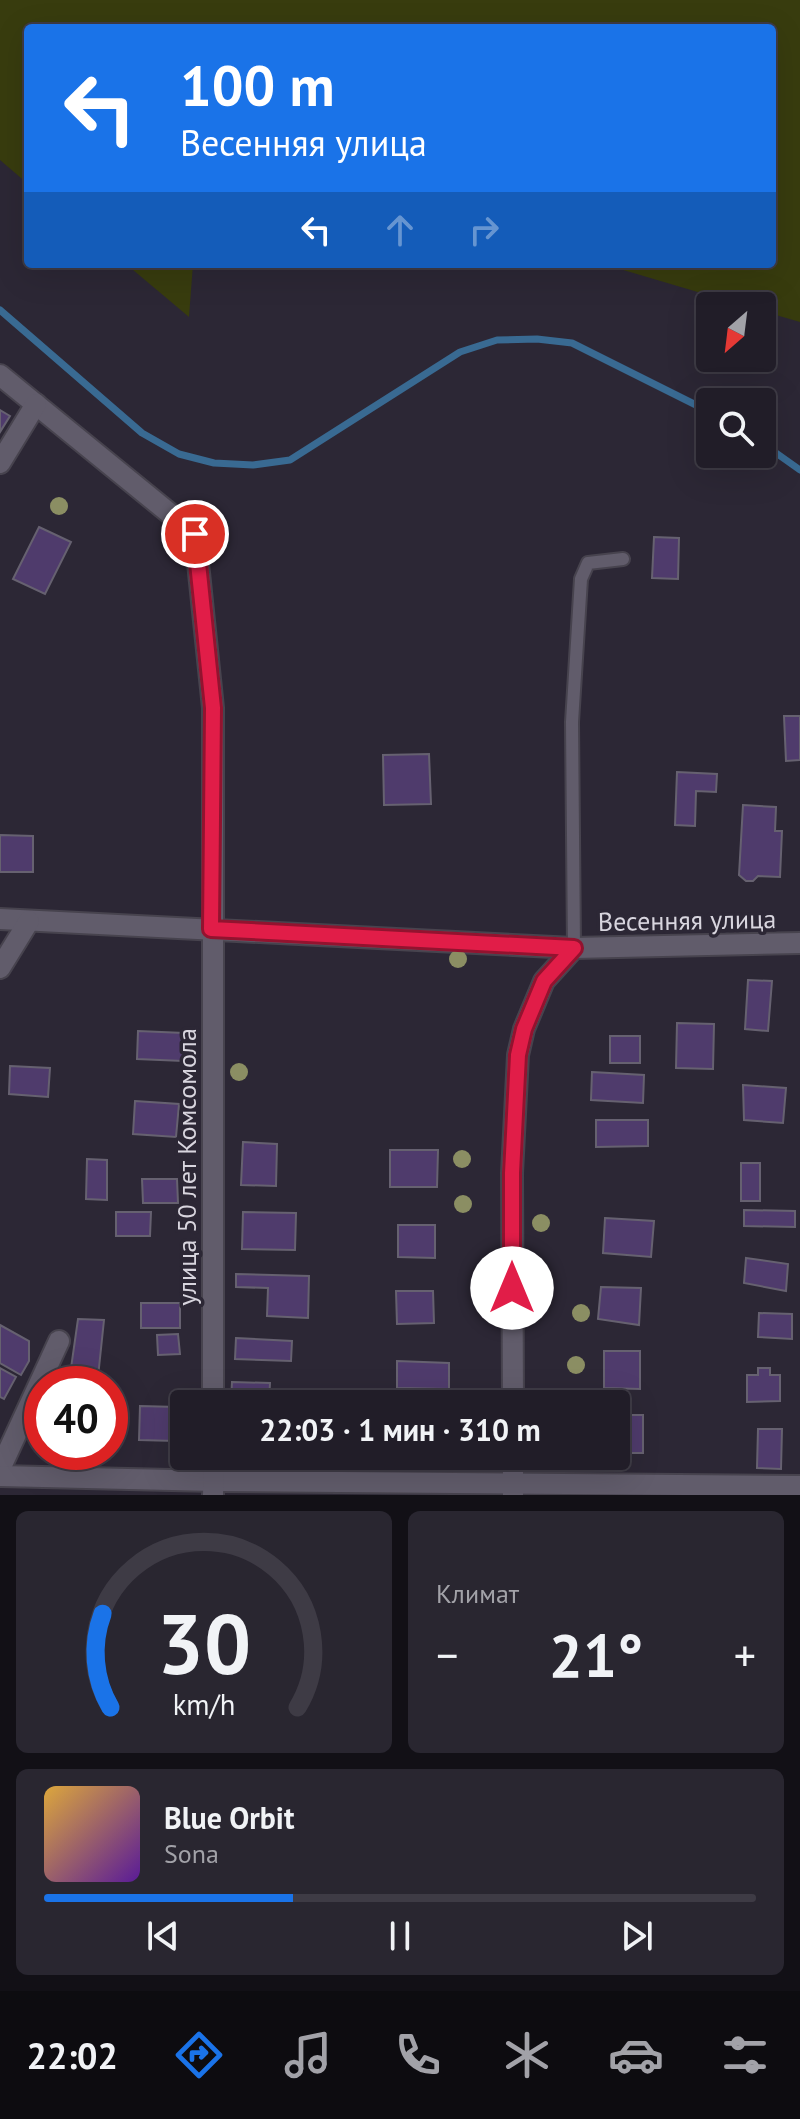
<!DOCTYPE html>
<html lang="ru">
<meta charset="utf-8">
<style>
body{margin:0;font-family:"PT Sans",sans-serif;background:#292630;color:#f1f3f6;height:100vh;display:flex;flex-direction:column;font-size:30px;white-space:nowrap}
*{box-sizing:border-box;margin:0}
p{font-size:26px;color:#a2a2a8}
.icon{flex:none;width:44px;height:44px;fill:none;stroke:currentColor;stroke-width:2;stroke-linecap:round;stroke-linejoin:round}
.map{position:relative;height:1495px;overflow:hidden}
.drawer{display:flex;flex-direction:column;gap:16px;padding:16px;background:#121016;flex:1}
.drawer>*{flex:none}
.guide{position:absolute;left:24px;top:24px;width:752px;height:244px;border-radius:8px;box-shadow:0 8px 32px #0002,0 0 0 2px #3e3b45;background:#1a73e8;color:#fff;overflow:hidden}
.needle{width:52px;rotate:208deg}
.fabs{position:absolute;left:696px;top:292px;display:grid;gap:16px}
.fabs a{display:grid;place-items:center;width:80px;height:80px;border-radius:8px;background:#211d28;box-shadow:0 8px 32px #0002,0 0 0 2px #3e3b45;font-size:40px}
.speed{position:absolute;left:24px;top:1366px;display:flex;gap:16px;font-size:40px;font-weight:700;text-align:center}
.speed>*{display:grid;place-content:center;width:104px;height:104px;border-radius:50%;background:#211d28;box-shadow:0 8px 32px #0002,0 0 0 2px #3e3b45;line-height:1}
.speed .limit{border:12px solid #d22;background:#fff;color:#111}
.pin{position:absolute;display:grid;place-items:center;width:68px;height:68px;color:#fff;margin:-34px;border:4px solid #fff;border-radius:50%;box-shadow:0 2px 8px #0007}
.me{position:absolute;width:88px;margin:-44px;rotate:0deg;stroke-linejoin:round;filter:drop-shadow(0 0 6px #0008)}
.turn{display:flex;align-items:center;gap:28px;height:168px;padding:0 24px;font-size:36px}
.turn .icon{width:104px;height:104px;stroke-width:2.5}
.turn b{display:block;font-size:56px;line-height:68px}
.lanes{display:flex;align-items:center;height:76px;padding:0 24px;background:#0003;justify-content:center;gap:40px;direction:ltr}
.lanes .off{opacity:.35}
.big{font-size:60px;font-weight:700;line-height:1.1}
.drawer .tile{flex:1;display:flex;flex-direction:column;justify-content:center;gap:12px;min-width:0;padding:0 28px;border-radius:12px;background:#292630}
.drawer .dial{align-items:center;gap:0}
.dial svg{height:208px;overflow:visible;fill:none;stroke:#3e3b45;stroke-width:7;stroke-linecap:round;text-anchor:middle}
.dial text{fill:#f1f3f6;stroke:none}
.song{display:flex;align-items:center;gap:24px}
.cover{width:96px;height:96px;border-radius:12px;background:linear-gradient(135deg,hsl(40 70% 55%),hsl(270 70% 35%))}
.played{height:8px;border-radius:4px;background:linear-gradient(90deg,#1a73e8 35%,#3e3b45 35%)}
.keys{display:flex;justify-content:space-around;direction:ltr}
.heat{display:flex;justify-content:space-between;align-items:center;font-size:44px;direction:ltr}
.drawer .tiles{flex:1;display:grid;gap:16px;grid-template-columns:1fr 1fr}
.tile:last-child{grid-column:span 2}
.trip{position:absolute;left:170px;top:1390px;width:460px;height:80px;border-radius:8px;background:#211d28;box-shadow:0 8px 32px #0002,0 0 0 2px #3e3b45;font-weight:700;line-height:80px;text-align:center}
.tab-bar{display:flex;height:128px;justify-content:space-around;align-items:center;background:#0d0c10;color:#a2a2a8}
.tab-bar .icon{width:56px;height:56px}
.tab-bar .selected{color:#1a73e8}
.tab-bar b{font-size:36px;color:#f1f3f6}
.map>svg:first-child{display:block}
.green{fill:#383c0e}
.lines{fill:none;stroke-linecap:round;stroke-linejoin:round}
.stream{stroke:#396a92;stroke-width:7}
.building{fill:#4f3b6c;stroke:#666170;stroke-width:2}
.service-casing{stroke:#47434e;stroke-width:16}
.minor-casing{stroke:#47434e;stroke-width:24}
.tertiary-casing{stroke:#47434e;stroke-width:24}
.service{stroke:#615c6b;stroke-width:12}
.minor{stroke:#615c6b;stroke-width:20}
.tertiary{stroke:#615c6b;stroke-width:20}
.tree{fill:#8b8e63}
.route-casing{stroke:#92132f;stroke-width:20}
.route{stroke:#e11d48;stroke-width:14}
.labels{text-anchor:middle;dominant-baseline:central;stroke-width:7;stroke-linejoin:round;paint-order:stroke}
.street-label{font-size:26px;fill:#d8d5de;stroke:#2c2735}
</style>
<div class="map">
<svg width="800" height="1495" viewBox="0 0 800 1495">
<rect width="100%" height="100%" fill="#2c2735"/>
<g class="green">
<path d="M 0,0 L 800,0 L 800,322 L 762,311 L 762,306 L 745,306 L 603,264 L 772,264 L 772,28 L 28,28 L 28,184 L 0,160 Z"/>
<path d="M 126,264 L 193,264 L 189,317 Z"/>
</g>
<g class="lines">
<g class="stream">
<path d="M 0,310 L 142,433 L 179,454 L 214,463 L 253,465 L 290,460 L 460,352 L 497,340 L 537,339 L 572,343 L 710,412"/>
<path d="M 762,443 L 800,470"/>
</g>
</g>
<g class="building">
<path d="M 0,410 L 10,416 L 0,432 Z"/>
<path d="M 39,527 L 71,542 L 45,594 L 13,579 Z"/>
<path d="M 654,537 L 679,538 L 678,579 L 652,578 Z"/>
<path d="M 784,716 L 800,716 L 800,760 L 786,761 Z"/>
<path d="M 429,754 L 431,804 L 384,805 L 383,755 Z"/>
<path d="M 677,772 L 717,774 L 716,792 L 696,791 L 695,826 L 675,825 Z"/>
<path d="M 743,805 L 776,807 L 775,831 L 782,831 L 780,877 L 758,876 L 753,881 L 746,881 L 739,875 Z"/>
<path d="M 0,835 L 33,836 L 33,872 L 0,872 Z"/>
<path d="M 748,980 L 772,981 L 768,1031 L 745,1029 Z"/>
<path d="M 677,1023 L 714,1024 L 713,1069 L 676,1068 Z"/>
<path d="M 138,1031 L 184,1033 L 183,1061 L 137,1059 Z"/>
<rect x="610" y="1036" width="30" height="27"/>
<path d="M 10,1066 L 50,1068 L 48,1097 L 9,1094 Z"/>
<path d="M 592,1072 L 644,1075 L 643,1103 L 591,1100 Z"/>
<path d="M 743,1085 L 786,1088 L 783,1123 L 744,1120 Z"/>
<path d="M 135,1101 L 179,1104 L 176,1137 L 133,1134 Z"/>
<path d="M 596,1120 L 648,1120 L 648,1146 L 596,1147 Z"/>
<path d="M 243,1142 L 277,1144 L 276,1186 L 241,1185 Z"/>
<path d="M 390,1150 L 438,1150 L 437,1187 L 390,1187 Z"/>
<path d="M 87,1159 L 107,1160 L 107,1200 L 86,1199 Z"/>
<rect x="741" y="1163" width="19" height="38"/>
<path d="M 142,1179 L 177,1179 L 178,1203 L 143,1203 Z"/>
<path d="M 744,1210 L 795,1211 L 795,1227 L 744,1226 Z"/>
<path d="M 116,1212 L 151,1212 L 150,1236 L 116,1236 Z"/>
<path d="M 243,1212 L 296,1213 L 295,1250 L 242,1249 Z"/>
<path d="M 605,1218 L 654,1221 L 651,1257 L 603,1253 Z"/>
<path d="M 398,1225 L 435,1225 L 435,1258 L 398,1257 Z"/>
<path d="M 746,1258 L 788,1264 L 786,1291 L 744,1283 Z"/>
<path d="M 236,1274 L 309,1276 L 308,1318 L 267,1316 L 268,1288 L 236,1287 Z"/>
<path d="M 601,1287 L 641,1288 L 639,1325 L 598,1319 Z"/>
<path d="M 396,1291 L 433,1291 L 434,1323 L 397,1324 Z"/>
<rect x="141" y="1303" width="39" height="25"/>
<path d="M 759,1313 L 792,1314 L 792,1339 L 758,1337 Z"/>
<path d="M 78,1319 L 104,1320 L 98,1377 L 70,1375 Z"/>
<path d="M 0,1325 L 29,1341 L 29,1361 L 21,1375 L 0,1363 Z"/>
<path d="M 178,1334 L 180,1354 L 158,1355 L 157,1335 Z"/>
<path d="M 236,1338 L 292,1341 L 291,1361 L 235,1359 Z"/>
<path d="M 604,1351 L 640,1351 L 640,1389 L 604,1388 Z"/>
<path d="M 397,1361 L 449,1363 L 449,1389 L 397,1388 Z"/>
<path d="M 0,1368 L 16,1377 L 4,1399 L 0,1397 Z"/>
<path d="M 758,1368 L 770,1368 L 770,1375 L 780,1375 L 780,1401 L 747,1402 L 747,1375 L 758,1375 Z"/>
<path d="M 232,1382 L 270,1383 L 269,1402 L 231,1401 Z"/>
<path d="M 140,1406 L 177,1407 L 176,1441 L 139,1440 Z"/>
<rect x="616" y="1415" width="27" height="38"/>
<path d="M 758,1429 L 782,1429 L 781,1469 L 757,1468 Z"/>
<path d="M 236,1456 L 278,1456 L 277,1470 L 236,1470 Z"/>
</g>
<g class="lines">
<defs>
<path id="service" d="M 574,948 L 572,722 L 581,579 L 588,563 L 623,559"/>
<g id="minor">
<path d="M 0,375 L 195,534 L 213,708 L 213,1404"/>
<path d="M 0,463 L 36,404"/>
<path d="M 0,919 L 574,948"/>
<path d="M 0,968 L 29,921"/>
<path d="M 0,1469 L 59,1341"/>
<path d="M 0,1476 L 214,1481 L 800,1486"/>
<path d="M 213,1495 L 214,1456"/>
</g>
<g id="tertiary">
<path d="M 513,1404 L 512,1173 L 518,1055 L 524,1029 L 544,981 L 574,948 L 800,943"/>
<path d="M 513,1495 L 513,1456"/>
</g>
</defs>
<use href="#service" class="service-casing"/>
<use href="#minor" class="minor-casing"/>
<use href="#tertiary" class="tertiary-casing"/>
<use href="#service" class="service"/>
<use href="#minor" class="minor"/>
<use href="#tertiary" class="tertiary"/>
</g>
<g class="tree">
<circle cx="59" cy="506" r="9"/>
<circle cx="458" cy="959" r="9"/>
<circle cx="239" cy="1072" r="9"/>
<circle cx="462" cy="1159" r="9"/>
<circle cx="463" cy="1204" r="9"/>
<circle cx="541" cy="1223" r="9"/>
<circle cx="581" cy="1313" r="9"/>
<circle cx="576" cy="1365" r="9"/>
</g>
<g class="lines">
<defs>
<path id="route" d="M 195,534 L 213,708 L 211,929 L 574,948 L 544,981 L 524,1029 L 518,1055 L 512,1173 L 512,1288"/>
</defs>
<use href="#route" class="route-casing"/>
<use href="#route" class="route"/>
</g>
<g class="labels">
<g class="street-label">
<text transform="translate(687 920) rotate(-1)">Весенняя улица</text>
<text transform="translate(186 1167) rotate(-90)">улица 50 лет Комсомола</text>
</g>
</g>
</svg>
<div class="fabs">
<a><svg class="needle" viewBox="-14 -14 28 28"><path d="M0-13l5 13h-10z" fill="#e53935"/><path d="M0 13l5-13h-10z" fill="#a2a2a8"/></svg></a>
<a><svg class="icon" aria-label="search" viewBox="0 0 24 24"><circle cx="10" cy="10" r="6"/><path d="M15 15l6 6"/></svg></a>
</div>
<div class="speed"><div class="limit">40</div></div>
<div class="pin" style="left:195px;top:534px;background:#d93025"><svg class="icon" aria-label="arrive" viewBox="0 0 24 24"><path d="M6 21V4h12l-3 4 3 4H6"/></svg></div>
<svg class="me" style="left:512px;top:1288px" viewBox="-20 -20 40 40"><circle r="19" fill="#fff"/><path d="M0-13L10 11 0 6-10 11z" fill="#e11d48"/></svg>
<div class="trip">22:03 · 1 мин · 310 m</div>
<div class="guide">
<div class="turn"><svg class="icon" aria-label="left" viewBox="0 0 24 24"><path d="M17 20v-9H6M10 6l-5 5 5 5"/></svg><div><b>100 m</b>Весенняя улица</div></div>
<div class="lanes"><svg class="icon" aria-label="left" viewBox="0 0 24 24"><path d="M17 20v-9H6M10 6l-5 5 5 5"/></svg><svg class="icon off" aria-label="ahead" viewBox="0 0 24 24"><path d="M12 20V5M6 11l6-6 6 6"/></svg><svg class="icon off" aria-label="right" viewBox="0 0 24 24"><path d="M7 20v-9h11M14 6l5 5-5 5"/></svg></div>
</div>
</div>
<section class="drawer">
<div class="tiles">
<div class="tile dial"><svg viewBox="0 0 100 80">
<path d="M14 69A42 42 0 1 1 86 69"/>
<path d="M14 69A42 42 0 0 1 11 33" stroke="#1a73e8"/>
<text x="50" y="56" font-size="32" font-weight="700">30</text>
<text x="50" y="72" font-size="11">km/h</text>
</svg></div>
<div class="tile"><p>Климат</p>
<div class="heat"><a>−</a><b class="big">21°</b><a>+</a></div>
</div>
<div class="tile">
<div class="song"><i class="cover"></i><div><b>Blue Orbit</b><p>Sona</p></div></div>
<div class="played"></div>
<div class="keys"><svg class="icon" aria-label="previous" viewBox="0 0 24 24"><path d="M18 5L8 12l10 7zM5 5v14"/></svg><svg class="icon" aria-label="pause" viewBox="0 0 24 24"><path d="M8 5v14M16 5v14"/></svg><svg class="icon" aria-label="next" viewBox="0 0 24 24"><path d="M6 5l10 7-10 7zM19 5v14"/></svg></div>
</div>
</div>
</section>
<nav class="tab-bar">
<b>22:02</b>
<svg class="icon selected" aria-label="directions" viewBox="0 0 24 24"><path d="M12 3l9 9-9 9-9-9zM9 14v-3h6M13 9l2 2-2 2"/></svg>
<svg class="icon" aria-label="music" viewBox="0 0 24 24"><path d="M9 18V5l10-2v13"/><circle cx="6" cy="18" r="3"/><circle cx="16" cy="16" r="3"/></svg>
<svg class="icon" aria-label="phone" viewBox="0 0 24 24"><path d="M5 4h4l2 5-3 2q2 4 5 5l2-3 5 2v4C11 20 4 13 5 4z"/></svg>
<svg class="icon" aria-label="climate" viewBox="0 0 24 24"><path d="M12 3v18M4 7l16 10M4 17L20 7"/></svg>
<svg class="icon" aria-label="car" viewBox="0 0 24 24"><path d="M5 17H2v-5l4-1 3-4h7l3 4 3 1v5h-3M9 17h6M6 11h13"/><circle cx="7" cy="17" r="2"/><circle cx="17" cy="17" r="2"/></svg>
<svg class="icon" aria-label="filters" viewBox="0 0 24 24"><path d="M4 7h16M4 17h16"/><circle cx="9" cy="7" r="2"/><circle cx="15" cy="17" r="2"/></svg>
</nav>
